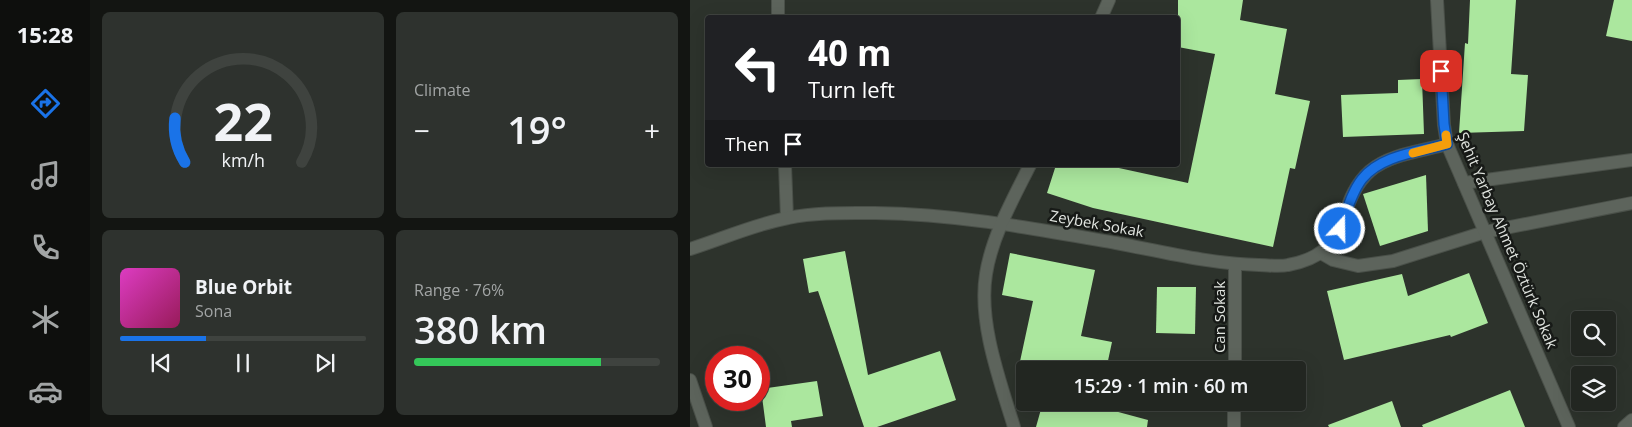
<!DOCTYPE html>
<meta charset="utf-8">
<style>
body{margin:0;font-family:"Open Sans",sans-serif;background:#2e322e;color:#f1f3f6;height:100vh;display:flex;flex-direction:column;font-size:19px;white-space:nowrap}
*{box-sizing:border-box;margin:0}
p{font-size:16px;color:#a2a5a5}
.icon{flex:none;width:28px;height:28px;fill:none;stroke:currentColor;stroke-width:2;stroke-linecap:round;stroke-linejoin:round}
.map{position:relative;flex:1;overflow:hidden}
.details{display:flex;flex-direction:column;gap:12px;padding:12px;background:#131512;width:600px}
.details>*{flex:none}
.guide{position:absolute;left:15px;top:15px;width:475px;height:152px;border-radius:5px;box-shadow:0 5px 20px #0002,0 0 0 1px #3f433f;background:#202124;color:#fff;overflow:hidden}
.buttons{position:absolute;left:881px;top:311px;display:grid;gap:10px}
.buttons a{display:grid;place-items:center;width:45px;height:45px;border-radius:5px;background:#222621;box-shadow:0 5px 20px #0002,0 0 0 1px #3f433f;font-size:25px}
.speed{position:absolute;left:15px;top:346px;display:flex;gap:10px;font-size:25px;font-weight:700;text-align:center}
.speed>*{display:grid;place-content:center;width:65px;height:65px;border-radius:50%;background:#222621;box-shadow:0 5px 20px #0002,0 0 0 1px #3f433f;line-height:1}
.speed .limit{border:8px solid #d22;background:#fff;color:#111}
.pin{position:absolute;display:grid;place-items:center;width:42px;height:42px;color:#fff;margin:-21px;border-radius:10px;box-shadow:0 2px 8px #0006}
.me{position:absolute;width:55px;margin:-28px;rotate:21deg;stroke-linejoin:round;filter:drop-shadow(0 0 4px #0008)}
.turn{display:flex;align-items:center;gap:18px;height:105px;padding:0 20px;font-size:22px}
.turn .icon{width:65px;height:65px;stroke-width:2.5}
.turn b{display:block;font-size:35px;line-height:42px}
.then{display:flex;align-items:center;height:48px;padding:0 20px;background:#0003;gap:10px;font-size:19px}
.big{font-size:38px;font-weight:600;line-height:1.1}
.details .card{flex:1;display:flex;flex-direction:column;justify-content:center;gap:8px;min-width:0;padding:0 18px;border-radius:8px;background:#2e322e}
.details .dial{align-items:center;gap:0}
.dial svg{height:130px;overflow:visible;fill:none;stroke:#3f433f;stroke-width:7;stroke-linecap:round;text-anchor:middle}
.dial text{fill:#f1f3f6;stroke:none}
.song{display:flex;align-items:center;gap:15px}
.cover{width:60px;height:60px;border-radius:8px;background:linear-gradient(135deg,hsl(310 70% 55%),hsl(330 70% 35%))}
.played{height:5px;border-radius:2px;background:linear-gradient(90deg,#1a73e8 35%,#3f433f 35%)}
.keys{display:flex;justify-content:space-around;direction:ltr}
.heat{display:flex;justify-content:space-between;align-items:center;font-size:28px;direction:ltr}
.charge{height:8px;border-radius:4px;background:linear-gradient(90deg,#34c759 76%,#3f433f 0)}
.details .tiles{flex:1;display:grid;gap:12px;grid-template-columns:repeat(2,1fr)}
.trip{position:absolute;left:326px;top:361px;width:290px;height:50px;border-radius:5px;background:#222621;box-shadow:0 5px 20px #0002,0 0 0 1px #3f433f;font-weight:600;line-height:50px;text-align:center}
main{display:flex;flex:1;min-height:0}
.menu{display:flex;flex-direction:column;width:90px;justify-content:space-around;align-items:center;background:#0e0f0d;color:#a2a5a5}
.menu .icon{width:35px;height:35px}
.menu .current{color:#1a73e8}
.menu b{font-size:22px;color:#f1f3f6}
.map>svg:first-child{display:block}
.building{fill:#abe79e}
.lines{fill:none;stroke-linecap:round;stroke-linejoin:round}
.lane-casing{stroke:#4a5049;stroke-width:14}
.street-casing{stroke:#4a5049;stroke-width:14}
.secondary-casing{stroke:#4a5049;stroke-width:14}
.lane{stroke:#5d645c;stroke-width:12}
.street{stroke:#5d645c;stroke-width:12}
.secondary{stroke:#5d645c;stroke-width:12}
.route-casing{stroke:#114b97;stroke-width:12}
.route{stroke:#1a73e8;stroke-width:9}
.slow{stroke:#f59e0b;stroke-width:9}
.labels{text-anchor:middle;dominant-baseline:central;stroke-width:5;stroke-linejoin:round;paint-order:stroke}
.street-label{font-size:15px;fill:#e1e5e0;stroke:#171a17}
</style>
<main>
<nav class="menu">
<b>15:28</b>
<svg class="icon current" aria-label="directions" viewBox="0 0 24 24"><path d="M12 3l9 9-9 9-9-9zM9 14v-3h6M13 9l2 2-2 2"/></svg>
<svg class="icon" aria-label="music" viewBox="0 0 24 24"><path d="M9 18V5l10-2v13"/><circle cx="6" cy="18" r="3"/><circle cx="16" cy="16" r="3"/></svg>
<svg class="icon" aria-label="phone" viewBox="0 0 24 24"><path d="M5 4h4l2 5-3 2q2 4 5 5l2-3 5 2v4C11 20 4 13 5 4z"/></svg>
<svg class="icon" aria-label="climate" viewBox="0 0 24 24"><path d="M12 3v18M4 7l16 10M4 17L20 7"/></svg>
<svg class="icon" aria-label="car" viewBox="0 0 24 24"><path d="M5 17H2v-5l4-1 3-4h7l3 4 3 1v5h-3M9 17h6M6 11h13"/><circle cx="7" cy="17" r="2"/><circle cx="17" cy="17" r="2"/></svg>
</nav>
<section class="details">
<div class="tiles">
<div class="card dial"><svg viewBox="0 0 100 80">
<path d="M14 69A42 42 0 1 1 86 69"/>
<path d="M14 69A42 42 0 0 1 8 42" stroke="#1a73e8"/>
<text x="50" y="56" font-size="32" font-weight="700">22</text>
<text x="50" y="72" font-size="11">km/h</text>
</svg></div>
<div class="card"><p>Climate</p>
<div class="heat"><a>−</a><b class="big">19°</b><a>+</a></div>
</div>
<div class="card">
<div class="song"><i class="cover"></i><div><b>Blue Orbit</b><p>Sona</p></div></div>
<div class="played"></div>
<div class="keys"><svg class="icon" aria-label="previous" viewBox="0 0 24 24"><path d="M18 5L8 12l10 7zM5 5v14"/></svg><svg class="icon" aria-label="pause" viewBox="0 0 24 24"><path d="M8 5v14M16 5v14"/></svg><svg class="icon" aria-label="next" viewBox="0 0 24 24"><path d="M6 5l10 7-10 7zM19 5v14"/></svg></div>
</div>
<div class="card"><p>Range · 76%</p><b class="big">380 km</b><div class="charge"></div></div>
</div>
</section>
<div class="map">
<svg width="942" height="427" viewBox="0 0 942 427">
<rect width="100%" height="100%" fill="#2d332c"/>
<g class="building">
<path d="M 488,0 L 553,0 L 550,20 L 597,29 L 585,94 L 620,101 L 605,169 L 600,168 L 583,247 L 403,208 L 357,193 L 366,165 L 415,165 L 498,183 L 525,54 L 488,47 Z"/>
<path d="M 780,0 L 826,0 L 821,74 L 838,75 L 834,131 L 769,133 L 775,43 L 778,44 Z"/>
<path d="M 924,0 L 942,0 L 942,41 L 916,36 Z"/>
<path d="M 732,79 L 734,134 L 653,137 L 651,95 L 708,93 L 708,80 Z"/>
<path d="M 736,175 L 738,231 L 690,246 L 673,194 Z"/>
<path d="M 155,251 L 178,375 L 250,351 L 266,400 L 187,427 L 174,427 L 128,291 L 119,293 L 113,259 Z"/>
<path d="M 320,253 L 405,270 L 391,336 L 422,342 L 416,370 L 346,370 L 329,366 L 343,301 L 312,295 Z"/>
<path d="M 779,273 L 798,323 L 761,337 L 760,335 L 654,360 L 637,291 L 712,274 L 718,296 Z"/>
<path d="M 467,287 L 506,287 L 505,334 L 466,333 Z"/>
<path d="M 127,381 L 133,416 L 101,421 L 102,427 L 76,427 L 71,389 Z"/>
<path d="M 820,390 L 835,427 L 733,427 L 732,425 Z"/>
<path d="M 702,401 L 711,427 L 639,427 L 638,425 Z"/>
<path d="M 353,402 L 391,402 L 458,420 L 457,427 L 346,427 Z"/>
</g>
<g class="lines">
<defs>
<g id="lane">
<path d="M 774,183 L 942,160"/>
<path d="M 631,253 L 643,260 L 668,266 L 703,261 L 795,232 L 942,203"/>
</g>
<g id="street">
<path d="M 88,0 L 88,18"/>
<path d="M 747,0 L 754,125 L 757,144 L 879,427"/>
<path d="M 411,18 L 419,0"/>
<path d="M 95,165 L 97,218"/>
<path d="M 0,249 C 32,239 65,224 98,218 C 127,212 156,213 185,213 C 267,214 346,229 426,243 C 473,252 521,264 569,265 C 578,265 589,267 598,265 C 665,253 643,204 680,171 C 699,154 733,151 757,144"/>
<path d="M 545,370 L 545,265"/>
<path d="M 0,380 L 16,427"/>
<path d="M 324,427 C 310,381 288,322 296,274 C 302,236 323,199 340,165"/>
<path d="M 544,427 L 544,402"/>
</g>
<path id="secondary" d="M 934,427 L 942,420"/>
</defs>
<use href="#lane" class="lane-casing"/>
<use href="#street" class="street-casing"/>
<use href="#secondary" class="secondary-casing"/>
<use href="#lane" class="lane"/>
<use href="#street" class="street"/>
<use href="#secondary" class="secondary"/>
</g>
<g class="lines">
<defs>
<path id="route" d="M 650,229 C 656,214 661,193 672,179 C 691,155 729,152 757,144 L 754,124 L 751,71"/>
</defs>
<use href="#route" class="route-casing"/>
<use href="#route" class="route"/>
<path class="slow" d="M 723,153 L 757,144 L 756,135"/>
</g>
<g class="labels">
<g class="street-label">
<text transform="translate(407 223) rotate(10)">Zeybek Sokak</text>
<text transform="translate(818 240) rotate(67)">Şehit Yarbay Ahmet Öztürk Sokak</text>
<text transform="translate(529 317) rotate(-90)">Can Sokak</text>
</g>
</g>
</svg>
<div class="buttons">
<a><svg class="icon" aria-label="search" viewBox="0 0 24 24"><circle cx="10" cy="10" r="6"/><path d="M15 15l6 6"/></svg></a>
<a><svg class="icon" aria-label="layers" viewBox="0 0 24 24"><path d="M12 4l9 5-9 5-9-5zM3 14l9 5 9-5"/></svg></a>
</div>
<div class="speed"><div class="limit">30</div></div>
<div class="pin" style="left:751px;top:71px;background:#d93025"><svg class="icon" aria-label="arrive" viewBox="0 0 24 24"><path d="M6 21V4h12l-3 4 3 4H6"/></svg></div>
<svg class="me" style="left:650px;top:229px" viewBox="-20 -20 40 40"><circle r="17" fill="#1a73e8" stroke="#fff" stroke-width="3"/><path d="M0-11L8 9 0 5-8 9z" fill="#fff"/></svg>
<div class="trip">15:29 · 1 min · 60 m</div>
<div class="guide">
<div class="turn"><svg class="icon" aria-label="left" viewBox="0 0 24 24"><path d="M17 20v-9H6M10 6l-5 5 5 5"/></svg><div><b>40 m</b>Turn left</div></div>
<div class="then">Then<svg class="icon" aria-label="arrive" viewBox="0 0 24 24"><path d="M6 21V4h12l-3 4 3 4H6"/></svg></div>
</div>
</div>
</main>
